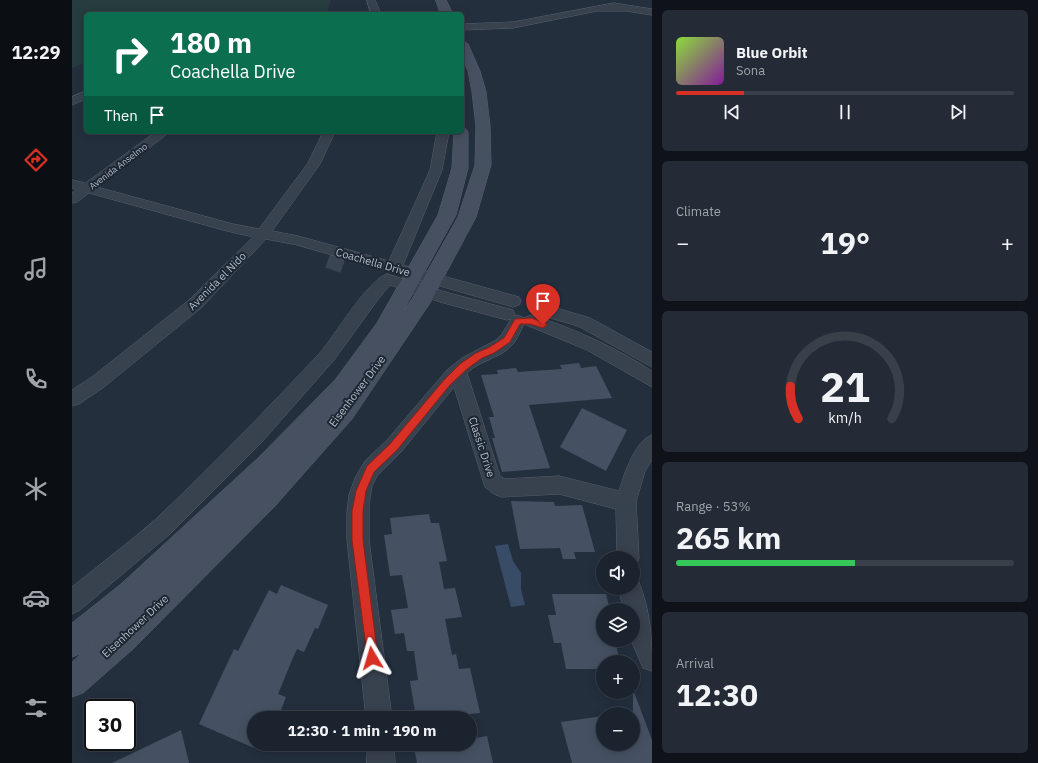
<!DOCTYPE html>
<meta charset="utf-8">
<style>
body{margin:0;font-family:"IBM Plex Sans",sans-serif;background:#242b36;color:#f1f3f6;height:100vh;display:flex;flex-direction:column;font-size:15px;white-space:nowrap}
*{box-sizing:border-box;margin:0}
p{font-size:13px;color:#a0a4aa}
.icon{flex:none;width:22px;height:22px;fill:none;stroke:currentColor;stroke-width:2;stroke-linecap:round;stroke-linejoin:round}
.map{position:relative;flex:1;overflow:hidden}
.details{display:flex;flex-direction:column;gap:10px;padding:10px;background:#0f1319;width:386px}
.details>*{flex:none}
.hud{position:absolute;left:12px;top:12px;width:380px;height:122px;border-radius:6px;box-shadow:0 2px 10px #0003,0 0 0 1px #39404a;background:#0b6e4f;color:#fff;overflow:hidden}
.tools{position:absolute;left:524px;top:551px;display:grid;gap:8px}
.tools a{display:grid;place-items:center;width:44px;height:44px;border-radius:50%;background:#1b232e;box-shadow:0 2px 10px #0003,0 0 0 1px #39404a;font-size:20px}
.speed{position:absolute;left:12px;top:699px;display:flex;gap:8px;font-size:20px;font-weight:700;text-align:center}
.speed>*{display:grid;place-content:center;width:52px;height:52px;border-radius:50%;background:#1b232e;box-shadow:0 2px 10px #0003,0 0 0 1px #39404a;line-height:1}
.speed .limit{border:2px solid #111;border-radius:6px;background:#fff;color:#111}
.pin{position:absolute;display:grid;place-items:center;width:34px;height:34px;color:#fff;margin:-41px -17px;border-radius:50% 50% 50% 0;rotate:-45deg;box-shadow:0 0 4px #0007}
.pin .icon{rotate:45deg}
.me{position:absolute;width:44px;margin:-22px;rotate:353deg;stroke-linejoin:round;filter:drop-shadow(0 0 3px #0008)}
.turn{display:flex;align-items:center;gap:14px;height:84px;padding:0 20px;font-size:18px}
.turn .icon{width:52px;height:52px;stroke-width:2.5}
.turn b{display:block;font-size:28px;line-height:34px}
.then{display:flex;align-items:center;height:38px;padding:0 20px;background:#0003;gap:8px;font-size:15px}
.big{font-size:30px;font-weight:700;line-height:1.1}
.details .widget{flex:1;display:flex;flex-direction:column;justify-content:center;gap:6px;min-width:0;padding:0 14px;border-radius:6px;background:#242b36}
.details .dial{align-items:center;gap:0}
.dial svg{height:104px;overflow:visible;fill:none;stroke:#39404a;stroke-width:7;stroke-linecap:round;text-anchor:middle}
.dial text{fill:#f1f3f6;stroke:none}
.song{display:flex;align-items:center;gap:12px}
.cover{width:48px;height:48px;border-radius:6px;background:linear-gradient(135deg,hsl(90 70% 55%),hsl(290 70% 35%))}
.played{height:4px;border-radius:2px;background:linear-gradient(90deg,#d93025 20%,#39404a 20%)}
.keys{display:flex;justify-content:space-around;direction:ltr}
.heat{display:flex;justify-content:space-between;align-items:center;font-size:22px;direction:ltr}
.charge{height:6px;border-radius:3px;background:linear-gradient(90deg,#34c759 53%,#39404a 0)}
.trip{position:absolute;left:175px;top:711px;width:230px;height:40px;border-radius:20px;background:#1b232e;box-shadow:0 2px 10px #0003,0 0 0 1px #39404a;font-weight:700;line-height:40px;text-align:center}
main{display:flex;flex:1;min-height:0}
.tab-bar{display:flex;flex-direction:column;width:72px;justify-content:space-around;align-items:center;background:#0b0e12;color:#a0a4aa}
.tab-bar .icon{width:28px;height:28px}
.tab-bar .on{color:#d93025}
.tab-bar b{font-size:18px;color:#f1f3f6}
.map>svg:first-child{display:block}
.green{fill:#263c3f}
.water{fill:#394c67}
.building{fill:#455162}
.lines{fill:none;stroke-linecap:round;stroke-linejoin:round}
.street-tunnel{stroke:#3a4453;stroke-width:16;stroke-dasharray:16 8;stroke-linecap:butt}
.street-casing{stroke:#565f6c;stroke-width:1}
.secondary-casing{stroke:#565f6c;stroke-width:1}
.street{fill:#38414e;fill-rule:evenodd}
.secondary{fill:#465061;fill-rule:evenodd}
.route{fill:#d93025;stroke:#8d1f18}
.labels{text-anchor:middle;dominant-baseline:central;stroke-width:4;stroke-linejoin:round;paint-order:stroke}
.far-street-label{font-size:9px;fill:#b4bcc9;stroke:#1d2633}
.street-label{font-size:11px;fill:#b4bcc9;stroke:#1d2633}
</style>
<main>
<nav class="tab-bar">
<b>12:29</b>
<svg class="icon on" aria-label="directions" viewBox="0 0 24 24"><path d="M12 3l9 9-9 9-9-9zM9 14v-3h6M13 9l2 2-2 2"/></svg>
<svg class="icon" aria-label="music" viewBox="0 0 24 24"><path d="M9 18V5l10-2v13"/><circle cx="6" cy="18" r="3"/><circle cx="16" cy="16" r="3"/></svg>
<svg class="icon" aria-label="phone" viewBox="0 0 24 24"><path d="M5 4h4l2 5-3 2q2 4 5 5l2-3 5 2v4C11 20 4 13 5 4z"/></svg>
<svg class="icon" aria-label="climate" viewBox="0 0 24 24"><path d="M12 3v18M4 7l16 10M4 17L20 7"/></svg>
<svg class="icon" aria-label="car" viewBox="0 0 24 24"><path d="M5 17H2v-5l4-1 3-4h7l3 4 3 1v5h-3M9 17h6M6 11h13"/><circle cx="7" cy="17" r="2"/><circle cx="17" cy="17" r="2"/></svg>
<svg class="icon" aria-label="filters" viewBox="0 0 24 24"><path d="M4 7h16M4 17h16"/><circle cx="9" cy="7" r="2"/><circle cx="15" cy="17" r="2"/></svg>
</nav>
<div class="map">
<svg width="580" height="763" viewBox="0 0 580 763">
<rect width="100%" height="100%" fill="#242f3e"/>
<path class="green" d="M 0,0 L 259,0 L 255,12 L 235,14 L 14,14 L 14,62 L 0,68 Z"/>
<path class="water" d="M 436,544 L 441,561 L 449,573 L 449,589 L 453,605 L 439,607 L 423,546 Z"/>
<g class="building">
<path d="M 507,363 L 509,368 L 524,366 L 540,398 L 457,405 L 478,468 L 430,472 L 420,438 L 423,438 L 417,417 L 422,417 L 409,375 L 426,374 L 425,370 L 444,368 L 446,372 L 490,369 L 488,365 Z"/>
<path d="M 510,408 L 555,430 L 534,471 L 488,447 Z"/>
<path d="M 439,501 L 482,502 L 483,506 L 510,505 L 523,552 L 502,552 L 504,559 L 491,559 L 488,548 L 448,549 Z"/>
<path d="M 357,514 L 359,523 L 367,523 L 375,561 L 367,562 L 372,589 L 383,588 L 390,617 L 373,619 L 380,655 L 384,654 L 387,669 L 398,668 L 408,713 L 398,714 L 398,718 L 344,718 L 338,681 L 346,680 L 342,651 L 335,651 L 332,633 L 323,634 L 319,610 L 336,608 L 330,575 L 318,576 L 312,535 L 320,534 L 318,518 Z"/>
<path d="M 209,585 L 256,605 L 246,629 L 243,628 L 232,652 L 225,649 L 220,660 L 206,694 L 214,697 L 206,718 L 182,718 L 182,748 L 127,724 L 162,649 L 166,651 L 197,590 L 205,594 Z"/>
<path d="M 480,594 L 534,594 L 538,610 L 531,610 L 531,640 L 543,640 L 548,662 L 531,662 L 531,669 L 494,669 L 489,643 L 482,643 L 476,615 L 484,615 Z"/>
<path d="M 561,692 L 562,692 L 580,740 L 580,763 L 500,763 L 489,722 L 531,716 L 531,744 L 561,744 Z"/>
<path d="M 109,730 L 117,763 L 40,763 Z"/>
<path d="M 415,736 L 421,763 L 345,763 L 342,747 L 363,744 L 398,744 L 398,739 Z"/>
</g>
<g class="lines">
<path class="street-tunnel" d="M 256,260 L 273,266"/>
<defs>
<g id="street">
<path d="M 295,0 L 303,0 L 309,14 L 299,14 Z"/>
<path d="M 542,3 L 580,9 L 580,15 L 554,11 L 525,11 L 441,28 L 390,30 L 390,24 L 441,22 Z"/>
<path d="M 14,91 L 14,99 L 0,105 L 0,97 Z"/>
<path d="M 84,132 L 98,132 L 25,187 L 161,224 L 187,229 L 236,163 L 251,132 L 263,132 L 248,164 L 200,231 L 226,236 L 317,261 L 358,170 L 365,132 L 377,132 L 370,170 L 331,265 L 447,297 L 449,301 L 447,305 L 441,307 L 225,245 L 194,239 L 129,308 L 32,387 L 7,404 L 0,406 L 0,390 L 20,377 L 117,300 L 181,237 L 155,231 L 17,193 L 5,202 L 0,203 L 0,193 L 5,189 L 0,188 L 0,180 L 13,183 Z"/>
<path d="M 315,274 L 377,293 L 441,310 L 443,314 L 442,316 L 446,315 L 452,318 L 459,315 C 501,328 543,347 580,371 L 580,387 L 515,350 L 452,324 C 449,330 446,338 441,344 C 430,358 408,360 395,373 L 428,476 L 433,479 L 487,476 L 547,491 C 552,474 563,441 580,435 L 580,460 L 573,471 L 564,502 L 567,558 L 564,566 L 561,567 L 561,558 L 545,558 L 544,509 L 487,494 L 429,497 L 422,494 L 413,487 L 382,387 L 329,452 L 305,476 L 300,486 L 297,504 L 297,540 L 320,718 L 294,718 L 275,540 L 275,513 L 277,495 L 283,478 L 293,461 L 315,440 L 375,370 L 390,358 L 424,340 L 430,334 L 439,319 L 435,320 L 368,302 L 318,285 L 307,298 L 262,360 L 189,443 L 99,533 L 8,610 L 0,614 L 0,587 C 28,564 58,542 85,518 C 141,465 194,410 247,354 C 262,337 296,279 315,274 Z"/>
<path d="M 464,302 L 518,318 L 580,352 L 580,367 L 506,326 L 458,312 L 456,308 L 458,304 Z"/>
<path d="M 561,578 L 566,580 C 579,612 580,638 580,671 L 571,668 L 559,640 L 561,640 L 561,610 L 552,610 L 546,588 L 561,588 Z"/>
<path d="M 296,744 L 322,744 L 323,763 L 295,763 Z"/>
</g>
<g id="secondary">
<path d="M 364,0 L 374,0 L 381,14 L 369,14 Z"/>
<path d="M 390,40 L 396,44 L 408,71 L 414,92 L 418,126 L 419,165 L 404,217 L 358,303 L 280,419 L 203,506 L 61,649 L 11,693 L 0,697 L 0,662 L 47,622 L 11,653 L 0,657 L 0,623 L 49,584 L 186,458 L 263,380 L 305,323 L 366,215 L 380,168 L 382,132 L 390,132 L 390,128 L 394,129 L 396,132 L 396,168 L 384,215 L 330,313 L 340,299 L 386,217 L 403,165 L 404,126 L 400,92 L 396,71 L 390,58 Z"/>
</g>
</defs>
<use href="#street" class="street-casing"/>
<use href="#secondary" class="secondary-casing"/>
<use href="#street" class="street"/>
<use href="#secondary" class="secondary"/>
</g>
<path class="route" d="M 459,318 L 474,323 L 475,325 L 471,328 L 458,324 L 448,324 L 438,342 L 422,353 L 410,358 L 395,369 L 378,385 L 325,450 L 302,472 L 294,491 L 291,511 L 291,540 L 306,658 L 304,663 L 300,664 L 296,663 L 280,540 L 280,511 L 284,491 L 295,466 L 318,444 L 372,380 L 388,364 L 404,353 L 416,348 L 432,338 L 443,319 Z"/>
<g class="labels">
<g class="far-street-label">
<text transform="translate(46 166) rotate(-37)">Avenida Anselmo</text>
</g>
<g class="street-label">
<text transform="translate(301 262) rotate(16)">Coachella Drive</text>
<text transform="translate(145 281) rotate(-45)">Avenida el Nido</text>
<text transform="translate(285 391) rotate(-53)">Eisenhower Drive</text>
<text transform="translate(410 447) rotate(72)">Classic Drive</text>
<text transform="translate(63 626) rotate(-43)">Eisenhower Drive</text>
</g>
</g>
</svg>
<div class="tools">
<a><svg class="icon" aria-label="sound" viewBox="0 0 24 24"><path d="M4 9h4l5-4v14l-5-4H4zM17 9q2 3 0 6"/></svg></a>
<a><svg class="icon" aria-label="layers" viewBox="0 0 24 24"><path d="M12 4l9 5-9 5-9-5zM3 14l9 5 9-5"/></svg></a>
<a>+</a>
<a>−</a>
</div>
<div class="speed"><div class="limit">30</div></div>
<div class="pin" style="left:471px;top:325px;background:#d93025"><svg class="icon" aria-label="arrive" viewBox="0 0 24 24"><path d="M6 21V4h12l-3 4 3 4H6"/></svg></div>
<svg class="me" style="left:300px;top:658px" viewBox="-20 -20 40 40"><path d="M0-17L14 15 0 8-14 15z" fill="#d93025" stroke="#fff" stroke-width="4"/></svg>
<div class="trip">12:30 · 1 min · 190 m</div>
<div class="hud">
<div class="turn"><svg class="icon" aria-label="right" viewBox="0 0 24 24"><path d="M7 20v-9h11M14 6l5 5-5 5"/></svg><div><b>180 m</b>Coachella Drive</div></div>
<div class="then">Then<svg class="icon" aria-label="arrive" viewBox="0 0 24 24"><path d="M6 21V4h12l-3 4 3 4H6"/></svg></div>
</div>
</div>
<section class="details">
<div class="widget">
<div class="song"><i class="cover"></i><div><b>Blue Orbit</b><p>Sona</p></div></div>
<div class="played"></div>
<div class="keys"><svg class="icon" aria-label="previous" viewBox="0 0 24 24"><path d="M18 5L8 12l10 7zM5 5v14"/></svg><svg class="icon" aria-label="pause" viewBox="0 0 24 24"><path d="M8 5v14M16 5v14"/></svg><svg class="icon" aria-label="next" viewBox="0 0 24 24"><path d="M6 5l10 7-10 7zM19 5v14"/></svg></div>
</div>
<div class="widget"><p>Climate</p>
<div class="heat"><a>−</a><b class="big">19°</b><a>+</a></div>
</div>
<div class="widget dial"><svg viewBox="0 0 100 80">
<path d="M14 69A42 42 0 1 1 86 69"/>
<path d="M14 69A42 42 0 0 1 8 44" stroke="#d93025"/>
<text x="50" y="56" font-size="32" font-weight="700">21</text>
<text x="50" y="72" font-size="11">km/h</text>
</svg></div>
<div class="widget"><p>Range · 53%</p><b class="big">265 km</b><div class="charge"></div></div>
<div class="widget"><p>Arrival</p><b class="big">12:30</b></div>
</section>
</main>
